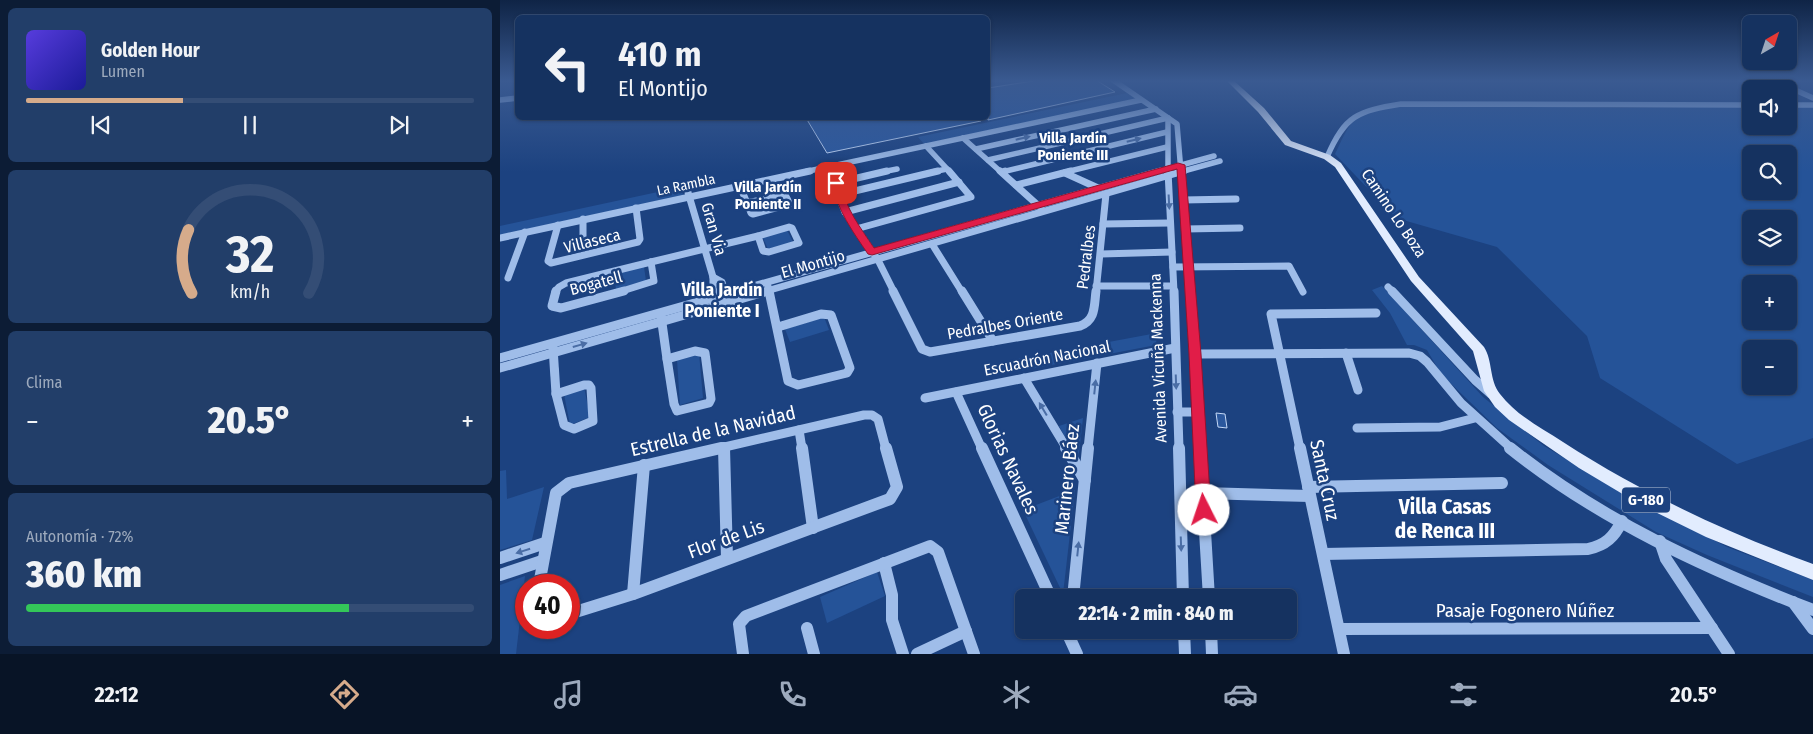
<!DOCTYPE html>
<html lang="es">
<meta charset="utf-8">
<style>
body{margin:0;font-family:"Fira Sans Condensed",sans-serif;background:#223e69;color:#f1f3f6;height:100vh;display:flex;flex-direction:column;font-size:19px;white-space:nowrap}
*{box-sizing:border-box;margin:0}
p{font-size:16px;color:#9daabd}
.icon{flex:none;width:28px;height:28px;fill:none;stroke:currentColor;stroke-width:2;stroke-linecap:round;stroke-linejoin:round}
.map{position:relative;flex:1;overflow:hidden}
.details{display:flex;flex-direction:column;gap:8px;padding:8px;background:#0c1c35;width:500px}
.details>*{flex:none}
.hud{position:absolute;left:15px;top:15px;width:475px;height:105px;border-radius:8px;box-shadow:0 1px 4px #0004,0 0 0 1px #344d75;background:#153260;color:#f1f3f6;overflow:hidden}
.needle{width:32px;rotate:39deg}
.buttons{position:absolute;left:1242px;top:15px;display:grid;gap:10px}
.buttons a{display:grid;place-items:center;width:55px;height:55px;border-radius:8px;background:#153260;box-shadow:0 1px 4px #0004,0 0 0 1px #344d75;font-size:25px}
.speed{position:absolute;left:15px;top:574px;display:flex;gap:10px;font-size:25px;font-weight:700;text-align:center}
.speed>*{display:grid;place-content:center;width:65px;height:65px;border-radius:50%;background:#153260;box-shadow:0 1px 4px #0004,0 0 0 1px #344d75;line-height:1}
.speed .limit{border:8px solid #d22;background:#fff;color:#111}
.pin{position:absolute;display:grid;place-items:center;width:42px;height:42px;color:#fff;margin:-21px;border-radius:10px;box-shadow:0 2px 8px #0006}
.me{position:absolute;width:55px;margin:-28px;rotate:356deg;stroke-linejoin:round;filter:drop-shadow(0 0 4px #0008)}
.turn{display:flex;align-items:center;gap:18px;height:105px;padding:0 20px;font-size:22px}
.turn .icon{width:65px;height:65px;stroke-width:2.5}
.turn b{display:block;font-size:35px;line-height:42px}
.big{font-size:38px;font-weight:800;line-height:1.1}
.details .tile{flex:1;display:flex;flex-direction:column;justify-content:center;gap:8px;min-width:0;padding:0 18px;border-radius:8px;background:#223e69}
.details .dial{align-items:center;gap:0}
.dial svg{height:130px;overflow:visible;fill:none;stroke:#344d75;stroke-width:7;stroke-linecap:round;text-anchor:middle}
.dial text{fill:#f1f3f6;stroke:none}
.song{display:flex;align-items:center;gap:15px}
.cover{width:60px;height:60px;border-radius:8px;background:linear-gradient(135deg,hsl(250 70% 55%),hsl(240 70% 35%))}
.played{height:5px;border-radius:2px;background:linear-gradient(90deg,#d6ab8b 35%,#344d75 35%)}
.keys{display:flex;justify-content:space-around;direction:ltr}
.heat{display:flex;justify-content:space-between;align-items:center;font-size:28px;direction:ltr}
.charge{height:8px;border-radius:4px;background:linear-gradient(90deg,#34c759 72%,#344d75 0)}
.trip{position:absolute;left:515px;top:589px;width:282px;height:50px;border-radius:8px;background:#153260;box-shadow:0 1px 4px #0004,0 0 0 1px #344d75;font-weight:800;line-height:50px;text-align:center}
.dock{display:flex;height:80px;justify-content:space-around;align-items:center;background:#081426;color:#9daabd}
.dock .icon{width:35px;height:35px}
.dock .selected{color:#d6ab8b}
.dock b{font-size:22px;color:#f1f3f6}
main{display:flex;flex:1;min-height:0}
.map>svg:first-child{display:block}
.green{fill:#255398;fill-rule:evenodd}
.building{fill:#2b589e;stroke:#c4d8f7}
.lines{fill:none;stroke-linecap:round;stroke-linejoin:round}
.minor-far3{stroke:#9fbde9;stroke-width:5.5}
.minor-far2{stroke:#9fbde9;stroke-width:7}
.minor-far1{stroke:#9fbde9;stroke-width:9}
.minor{stroke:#9fbde9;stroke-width:12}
.major{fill:#e2ecfe;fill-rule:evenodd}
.oneway{fill:#4a6da5}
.route{fill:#e11d48;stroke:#92132f}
.labels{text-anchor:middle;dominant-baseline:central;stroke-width:5;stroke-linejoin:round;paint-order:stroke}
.far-street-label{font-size:14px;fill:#fff;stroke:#1c4280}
.far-neighbourhood-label{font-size:15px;font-weight:bold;fill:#fff;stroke:#1c4280}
.shield{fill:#1c4280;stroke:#bbc6d9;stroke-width:1}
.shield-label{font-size:15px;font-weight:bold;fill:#fff}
.street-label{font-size:16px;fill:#fff;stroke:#1c4280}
.neighbourhood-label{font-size:18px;font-weight:bold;fill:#fff;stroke:#1c4280}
.near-street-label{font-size:19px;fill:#fff;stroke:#1c4280}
.near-neighbourhood-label{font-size:21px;font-weight:bold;fill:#fff;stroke:#1c4280}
</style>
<main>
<section class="details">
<div class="tile">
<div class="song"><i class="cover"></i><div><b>Golden Hour</b><p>Lumen</p></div></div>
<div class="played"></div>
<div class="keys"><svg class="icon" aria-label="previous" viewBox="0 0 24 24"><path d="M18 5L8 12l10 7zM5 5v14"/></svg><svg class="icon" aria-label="pause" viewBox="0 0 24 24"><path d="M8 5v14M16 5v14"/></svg><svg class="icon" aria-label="next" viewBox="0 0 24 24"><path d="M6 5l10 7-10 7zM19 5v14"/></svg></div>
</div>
<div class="tile dial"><svg viewBox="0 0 100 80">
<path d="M14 69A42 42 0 1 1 86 69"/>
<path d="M14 69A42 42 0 0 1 12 30" stroke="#d6ab8b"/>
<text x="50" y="56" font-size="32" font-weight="700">32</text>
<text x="50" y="72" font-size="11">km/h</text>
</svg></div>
<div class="tile"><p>Clima</p>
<div class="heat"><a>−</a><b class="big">20.5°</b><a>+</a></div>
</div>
<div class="tile"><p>Autonomía · 72%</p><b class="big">360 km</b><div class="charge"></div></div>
</section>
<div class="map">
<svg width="1313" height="654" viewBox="0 0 1313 654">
<rect width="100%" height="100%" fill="#1c4280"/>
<g class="green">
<path d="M 627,93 L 636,99 L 424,144 L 418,137 Z"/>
<path d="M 924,104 L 1120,108 L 1251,106 L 1251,126 L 1289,126 L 1289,105 L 1313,105 L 1313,438 L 1237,464 L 1100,378 L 1087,336 L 997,247 L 896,218 L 835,154 C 840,144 845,131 852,123 C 868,105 902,106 924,104 ZM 1251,154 L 1289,154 L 1289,191 L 1251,191 ZM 1251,219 L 1289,219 L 1289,256 L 1251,256 ZM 1251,284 L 1289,284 L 1289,321 L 1251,321 ZM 1251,349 L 1289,349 L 1289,386 L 1251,386 Z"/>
<path d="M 181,187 L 183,195 L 0,235 L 0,226 Z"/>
<path d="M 287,230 L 293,242 L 268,249 L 262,236 Z"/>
<path d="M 144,267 L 146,281 L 116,289 L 114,274 Z"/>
<path d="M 882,286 L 983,397 L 1044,446 L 1134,499 L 1227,547 L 1313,580 L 1313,597 L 1207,555 L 1156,532 L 1048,465 L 997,428 L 941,374 L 927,350 L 914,345 L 907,345 L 890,313 L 872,290 Z"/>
<path d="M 324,317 L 329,330 L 290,342 L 285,329 Z"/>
<path d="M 657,333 L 656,345 L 510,373 L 507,361 Z"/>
<path d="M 199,353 L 203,398 L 180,405 L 177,359 Z"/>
<path d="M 84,387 L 90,417 L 70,425 L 64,394 Z"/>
<path d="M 583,418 L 578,462 L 559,426 Z"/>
<path d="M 6,470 L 7,499 L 44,487 L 32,540 L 0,550 L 0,471 Z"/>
<path d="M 575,490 L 563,594 L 523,510 Z"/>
<path d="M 377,572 L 385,596 L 327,623 L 320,597 Z"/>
<path d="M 25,576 L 16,654 L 0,654 L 0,585 Z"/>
</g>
<g class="building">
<path d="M 540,80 L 596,80 L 615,92 L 488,120 L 488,88 Z"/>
<path d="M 306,118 L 481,118 L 481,121 L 327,153 Z"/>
<path d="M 716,413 L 725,414 L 727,428 L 718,427 Z"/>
</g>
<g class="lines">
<g class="minor-far3">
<path d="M 613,80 L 677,124 L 681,172"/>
<path d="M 1273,80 L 1313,98"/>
<path d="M 0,100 L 18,98"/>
<path d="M 1289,105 L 1313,105"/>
<path d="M 668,118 L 668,172"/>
<path d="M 463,138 L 501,172"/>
<path d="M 426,146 L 450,172"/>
<path d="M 476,149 L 656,109"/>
<path d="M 827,157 C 845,115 858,111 901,104 L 1251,105"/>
<path d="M 488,160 L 668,118"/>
<path d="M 332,166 L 333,172"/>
<path d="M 304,172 L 641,100"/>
<path d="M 382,172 L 397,169"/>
<path d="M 432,172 L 447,169"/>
<path d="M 502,172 L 667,132"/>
<path d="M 566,172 L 667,147"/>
<path d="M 656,172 L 714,156"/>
<path d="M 680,172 L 720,161"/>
</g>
<g class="minor-far2">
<path d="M 333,171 L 338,195 L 345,212 L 378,260 L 394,292"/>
<path d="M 500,171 L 541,208"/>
<path d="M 668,171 L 674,292"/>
<path d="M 681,171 L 690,292"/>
<path d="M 502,172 L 505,171"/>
<path d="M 565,173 L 598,188"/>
<path d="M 336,183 L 387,171"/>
<path d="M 516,185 L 571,171"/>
<path d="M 240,186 L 251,213 L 253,214 L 290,204 L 285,195 L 247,203"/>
<path d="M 187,189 L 213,277 L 213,292"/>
<path d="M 338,195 L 438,171"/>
<path d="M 683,200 L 736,199"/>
<path d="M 345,212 L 459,182"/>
<path d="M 83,219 L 83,240"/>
<path d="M 603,224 L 670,223"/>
<path d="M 58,225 L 48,261 L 51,263 L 138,242 L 140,239 L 136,208"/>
<path d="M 289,227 L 292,228 L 299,243 L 269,252 L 263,251 L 258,236 Z"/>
<path d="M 356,229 L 471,197 L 449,171"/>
<path d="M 685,229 L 740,228"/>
<path d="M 0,238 L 310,171"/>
<path d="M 432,244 L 462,292"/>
<path d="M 601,254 L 672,252"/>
<path d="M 151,262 L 258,236"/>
<path d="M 673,267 L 789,266 L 803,292"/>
<path d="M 213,277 L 222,282 L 225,292"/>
<path d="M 8,278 L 25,232"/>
<path d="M 268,286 L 269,292"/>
<path d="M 596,286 L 673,286"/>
<path d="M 888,287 L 893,292"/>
<path d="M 55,292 L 59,287 L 66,283 L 151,262"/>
<path d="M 119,292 L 154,281 L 151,262"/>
<path d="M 232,292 L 660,171"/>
<path d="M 263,292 L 684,171"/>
<path d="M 596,292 L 606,194"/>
</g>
<g class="minor-far1">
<path d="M 56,291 L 52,306 L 61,308 L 124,291"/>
<path d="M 213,291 L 215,301"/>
<path d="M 225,291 L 227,297"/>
<path d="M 269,291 L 288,381 L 298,385 L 347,373 L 350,368 L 331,315 L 321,314 L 278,327"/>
<path d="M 393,291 L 422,349 L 430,352 L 580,326 C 596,320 594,306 596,291"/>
<path d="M 462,291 L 493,341"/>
<path d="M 674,291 L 679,449"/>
<path d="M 690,291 L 700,449"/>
<path d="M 892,291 L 975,380 L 991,394"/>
<path d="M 161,316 L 167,359"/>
<path d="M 53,347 L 56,394"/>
<path d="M 195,351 L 205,353 L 211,399 L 209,403 L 177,411 L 174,404 L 167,359 Z"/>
<path d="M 846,353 L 858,390"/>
<path d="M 695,354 L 909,353 L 920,356 L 927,362 L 961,403 L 1012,449"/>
<path d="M 0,358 L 237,291"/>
<path d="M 0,368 L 268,291"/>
<path d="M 524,378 L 567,449"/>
<path d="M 84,385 L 89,385 L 91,388 L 93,421 L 74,429 L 64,425 L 56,394 Z"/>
<path d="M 456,392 L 482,449"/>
<path d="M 425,398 L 675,348"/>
<path d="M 677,412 L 697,412"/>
<path d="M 857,428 L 940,427 L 975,418"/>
<path d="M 299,430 L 302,449"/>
<path d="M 224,447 L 224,449"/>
<path d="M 216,449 L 364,415 L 372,415 L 378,419 L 386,449"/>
<path d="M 588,449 L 597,363"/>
<path d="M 800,449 L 771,314 L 876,313"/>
</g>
<g class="minor">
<path d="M 224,448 L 227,558"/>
<path d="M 302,448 L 313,528"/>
<path d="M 482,448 L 551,598"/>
<path d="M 566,448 L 585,480"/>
<path d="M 679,448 L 683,598"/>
<path d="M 700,448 L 709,598"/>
<path d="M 800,448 L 844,654"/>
<path d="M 1010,448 C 1100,520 1207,569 1313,610"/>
<path d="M 808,487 L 1002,483"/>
<path d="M 703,493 L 810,496"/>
<path d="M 1160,541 L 1166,559 L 1229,654"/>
<path d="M 823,554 L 1088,549 C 1106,545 1114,537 1122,521"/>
<path d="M 0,558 L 45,543"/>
<path d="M 384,563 L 392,595 L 392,620 L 403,654"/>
<path d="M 0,575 L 42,561"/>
<path d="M 39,585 L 56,493 L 69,483 L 221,448"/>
<path d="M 133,594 L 144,465"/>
<path d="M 573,598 L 588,448"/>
<path d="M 1293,602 L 1313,629"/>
<path d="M 69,614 L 133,594 L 390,499 L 397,487 L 386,448"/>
<path d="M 307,628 L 314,654"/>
<path d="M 839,629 L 1212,628"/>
<path d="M 566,630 L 577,654"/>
<path d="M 684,630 L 685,654"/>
<path d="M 711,630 L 712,654"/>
<path d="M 243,654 L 239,624 L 246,616 L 430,546 L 438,552 L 474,654"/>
<path d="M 417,654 L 466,631"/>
</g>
<path class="major" d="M 726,80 L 733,80 L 764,108 L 791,141 L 830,155 L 841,163 L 919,277 L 984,347 C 993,361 989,380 1000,394 C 1016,415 1041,428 1063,442 C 1142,493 1225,532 1313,564 L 1313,580 L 1206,537 L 1141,505 L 1079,468 L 1009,420 L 995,407 L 984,391 L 973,351 L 911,281 L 835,167 L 824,159 L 785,145 L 758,112 Z"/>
</g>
<defs><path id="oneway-solid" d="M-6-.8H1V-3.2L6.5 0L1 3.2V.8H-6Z" transform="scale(1.25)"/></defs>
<g class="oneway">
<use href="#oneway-solid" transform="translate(523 138) rotate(-13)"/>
<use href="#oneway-solid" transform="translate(634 140) rotate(-14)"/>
<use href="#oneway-solid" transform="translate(669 202) rotate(87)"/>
<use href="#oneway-solid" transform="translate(80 345) rotate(-16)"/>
<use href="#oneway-solid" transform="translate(676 382) rotate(88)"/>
<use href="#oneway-solid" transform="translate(595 387) rotate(-84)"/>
<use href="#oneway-solid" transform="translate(543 409) rotate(-121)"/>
<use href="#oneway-solid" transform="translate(681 544) rotate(88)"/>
<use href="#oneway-solid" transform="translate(578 549) rotate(-84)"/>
<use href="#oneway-solid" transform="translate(23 551) rotate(162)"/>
</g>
<linearGradient id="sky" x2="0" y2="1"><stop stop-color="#0f2446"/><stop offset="0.47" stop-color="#3a5a91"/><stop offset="1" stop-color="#3a5a91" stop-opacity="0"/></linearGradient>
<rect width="1313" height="172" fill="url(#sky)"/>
<path class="route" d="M 678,163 L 685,165 L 701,354 L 711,510 L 709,515 L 704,517 L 698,515 L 696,510 L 689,354 L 677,169 L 372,255 L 368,254 C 353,232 337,210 332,183 L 336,180 L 341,183 C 345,208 360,227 374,248 Z"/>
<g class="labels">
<g class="far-street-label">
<text transform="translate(186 185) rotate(-12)">La Rambla</text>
</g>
<g class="far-neighbourhood-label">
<text x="573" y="138">Villa Jardín<tspan x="573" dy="17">Poniente III</tspan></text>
<text x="268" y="187">Villa Jardín<tspan x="268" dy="17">Poniente II</tspan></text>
</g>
<rect class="shield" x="1122" y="487.5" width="48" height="25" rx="4"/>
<g class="shield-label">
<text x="1146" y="500">G-180</text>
</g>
<g class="street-label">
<text transform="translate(894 213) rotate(56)">Camino Lo Boza</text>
<text transform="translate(214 229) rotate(74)">Gran Via</text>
<text transform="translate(92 241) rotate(-14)">Villaseca</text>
<text transform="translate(586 257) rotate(-83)">Pedralbes</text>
<text transform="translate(313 264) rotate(-16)">El Montijo</text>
<text transform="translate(96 283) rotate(-15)">Bogatell</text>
<text transform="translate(505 324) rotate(-10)">Pedralbes Oriente</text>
<text transform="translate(547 358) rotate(-11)">Escuadrón Nacional</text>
<text transform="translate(658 358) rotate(-92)">Avenida Vicuña Mackenna</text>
</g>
<g class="neighbourhood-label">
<text x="222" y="290">Villa Jardín<tspan x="222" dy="21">Poniente I</tspan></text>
</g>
<g class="near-street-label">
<text transform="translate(213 431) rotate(-13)">Estrella de la Navidad</text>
<text transform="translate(508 459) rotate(65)">Glorias Navales</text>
<text transform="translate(567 479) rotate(-84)">Marinero Báez</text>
<text transform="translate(825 480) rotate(78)">Santa Cruz</text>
<text transform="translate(226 539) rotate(-20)">Flor de Lis</text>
<text x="1025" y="610">Pasaje Fogonero Núñez</text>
</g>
<g class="near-neighbourhood-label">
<text x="945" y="507">Villa Casas<tspan x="945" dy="24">de Renca III</tspan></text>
</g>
</g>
</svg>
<div class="buttons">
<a><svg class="needle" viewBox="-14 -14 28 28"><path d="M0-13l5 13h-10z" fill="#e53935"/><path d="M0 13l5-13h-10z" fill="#9daabd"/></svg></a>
<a><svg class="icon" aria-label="sound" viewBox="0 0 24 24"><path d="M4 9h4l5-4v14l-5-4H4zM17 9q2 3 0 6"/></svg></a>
<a><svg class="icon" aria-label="search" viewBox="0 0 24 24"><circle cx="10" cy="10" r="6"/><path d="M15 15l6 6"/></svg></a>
<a><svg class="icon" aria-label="layers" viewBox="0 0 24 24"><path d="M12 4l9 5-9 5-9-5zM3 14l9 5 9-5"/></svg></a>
<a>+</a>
<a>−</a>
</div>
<div class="speed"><div class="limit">40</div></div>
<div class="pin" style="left:336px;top:183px;background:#d93025"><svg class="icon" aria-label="arrive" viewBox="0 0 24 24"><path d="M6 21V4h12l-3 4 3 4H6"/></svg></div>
<svg class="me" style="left:704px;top:510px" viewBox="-20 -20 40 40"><circle r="19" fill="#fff"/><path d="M0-13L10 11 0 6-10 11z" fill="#e11d48"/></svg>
<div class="trip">22:14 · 2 min · 840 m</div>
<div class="hud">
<div class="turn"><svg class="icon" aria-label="left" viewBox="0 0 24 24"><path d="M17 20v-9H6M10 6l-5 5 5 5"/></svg><div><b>410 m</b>El Montijo</div></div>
</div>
</div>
</main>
<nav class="dock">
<b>22:12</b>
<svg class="icon selected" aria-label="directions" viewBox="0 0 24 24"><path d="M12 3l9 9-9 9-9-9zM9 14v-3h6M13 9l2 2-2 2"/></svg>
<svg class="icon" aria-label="music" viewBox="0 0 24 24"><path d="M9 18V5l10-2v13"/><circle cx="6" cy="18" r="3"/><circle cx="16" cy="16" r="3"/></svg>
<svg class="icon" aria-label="phone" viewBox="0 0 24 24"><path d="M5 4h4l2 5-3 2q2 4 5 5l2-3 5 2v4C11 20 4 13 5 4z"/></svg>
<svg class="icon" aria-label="climate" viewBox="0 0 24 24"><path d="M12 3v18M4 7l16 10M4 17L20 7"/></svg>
<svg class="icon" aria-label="car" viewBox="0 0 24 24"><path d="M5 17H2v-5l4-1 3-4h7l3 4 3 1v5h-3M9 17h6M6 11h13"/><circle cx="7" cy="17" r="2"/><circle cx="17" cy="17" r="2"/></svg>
<svg class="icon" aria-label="filters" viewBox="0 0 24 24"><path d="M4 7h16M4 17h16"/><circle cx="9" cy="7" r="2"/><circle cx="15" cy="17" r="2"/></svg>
<b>20.5°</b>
</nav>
